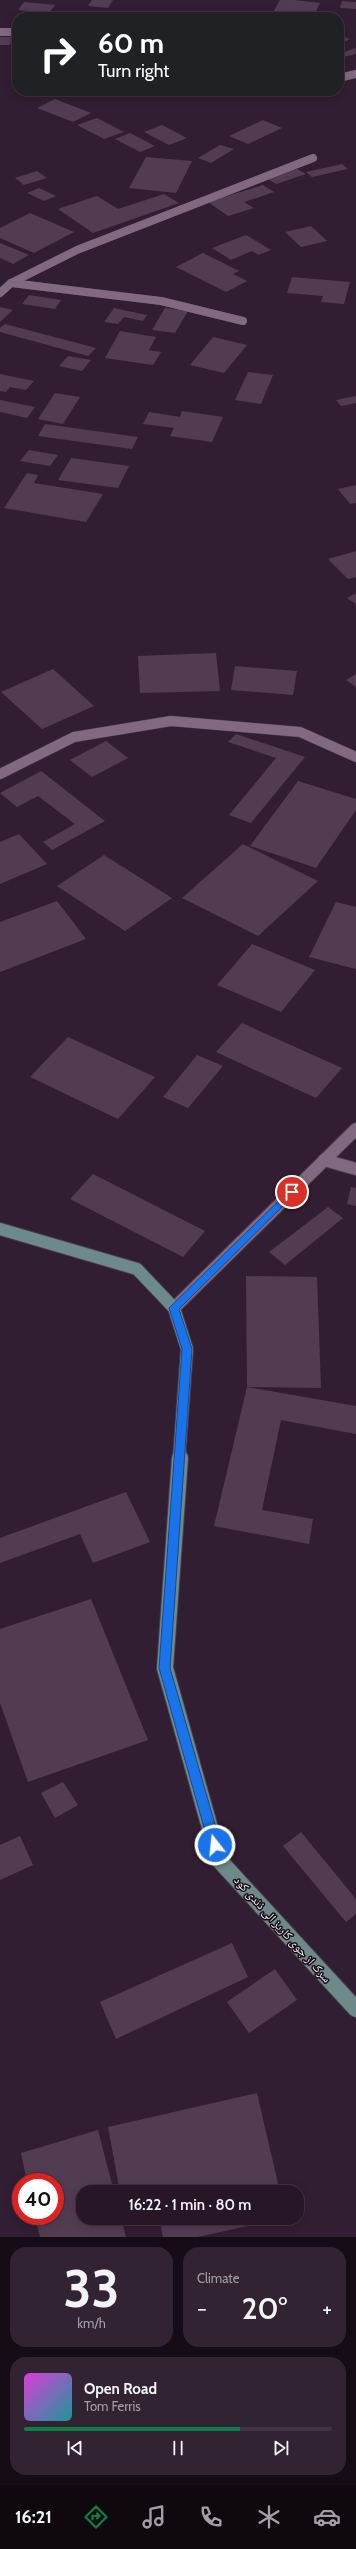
<!DOCTYPE html>
<meta charset="utf-8">
<style>
body{margin:0;font-family:Cabin,"Noto Naskh Arabic",sans-serif;background:#322332;color:#f1f3f6;height:100vh;display:flex;flex-direction:column;font-size:15px;white-space:nowrap}
*{box-sizing:border-box;margin:0}
p{font-size:13px;color:#a49fa7}
.icon{flex:none;width:22px;height:22px;fill:none;stroke:currentColor;stroke-width:2;stroke-linecap:round;stroke-linejoin:round}
.map{position:relative;height:2237px;overflow:hidden}
.drawer{display:flex;flex-direction:column;gap:10px;padding:10px;background:#150c15;flex:1}
.drawer>*{flex:none}
.banner{position:absolute;left:12px;top:12px;width:332px;height:84px;border-radius:16px;box-shadow:0 2px 10px #0003,0 0 0 1px #423543;background:#202124;color:#fff;overflow:hidden}
.speed{position:absolute;left:12px;top:2173px;display:flex;gap:8px;font-size:20px;font-weight:700;text-align:center}
.speed>*{display:grid;place-content:center;width:52px;height:52px;border-radius:50%;background:#261626;box-shadow:0 2px 10px #0003,0 0 0 1px #423543;line-height:1}
.speed .limit{border:6px solid #d22;background:#fff;color:#111}
.pin{position:absolute;display:grid;place-items:center;width:34px;height:34px;color:#fff;margin:-17px;border:2px solid #fff;border-radius:50%;box-shadow:0 1px 4px #0007}
.me{position:absolute;width:44px;margin:-22px;rotate:344deg;stroke-linejoin:round;filter:drop-shadow(0 0 3px #0008)}
.turn{display:flex;align-items:center;gap:14px;height:84px;padding:0 20px;font-size:18px}
.turn .icon{width:52px;height:52px;stroke-width:2.5}
.turn b{display:block;font-size:28px;line-height:34px}
.big{font-size:30px;font-weight:600;line-height:1.1}
.drawer .widget{flex:1;display:flex;flex-direction:column;justify-content:center;gap:6px;min-width:0;padding:0 14px;border-radius:16px;background:#322332}
.drawer .dial{align-items:center;gap:0}
.dial b{font-size:52px;line-height:1}
.song{display:flex;align-items:center;gap:12px}
.cover{width:48px;height:48px;border-radius:6px;background:linear-gradient(135deg,hsl(300 70% 55%),hsl(180 70% 35%))}
.played{height:4px;border-radius:2px;background:linear-gradient(90deg,#0b8043 70%,#423543 70%)}
.keys{display:flex;justify-content:space-around;direction:ltr}
.heat{display:flex;justify-content:space-between;align-items:center;font-size:22px;direction:ltr}
.drawer .tiles{flex:1;display:grid;gap:10px;grid-template-columns:1fr 1fr}
.widget:last-child{grid-column:span 2}
.trip{position:absolute;left:76px;top:2185px;width:228px;height:40px;border-radius:16px;background:#261626;box-shadow:0 2px 10px #0003,0 0 0 1px #423543;font-weight:600;line-height:40px;text-align:center}
.menu{display:flex;height:64px;justify-content:space-around;align-items:center;background:#0f090f;color:#a49fa7}
.menu .icon{width:28px;height:28px}
.menu .on{color:#0b8043}
.menu b{font-size:18px;color:#f1f3f6}
.map>svg:first-child{display:block}
.building{fill:#523c52}
.lines{fill:none;stroke-linecap:round;stroke-linejoin:round}
.street-far2-casing{stroke:#4b3b4c;stroke-width:8}
.street-far1-casing{stroke:#4b3b4c;stroke-width:11}
.street-casing{stroke:#4b3b4c;stroke-width:14}
.secondary-far1-casing{stroke:#4b3b4c;stroke-width:14}
.secondary-casing{stroke:#4b3b4c;stroke-width:18}
.street-far2{stroke:#816a81;stroke-width:8}
.street-far1{stroke:#816a81;stroke-width:10}
.street{stroke:#816a81;stroke-width:12}
.secondary-far1{stroke:#6c8a89;stroke-width:12}
.secondary{stroke:#6c8a89;stroke-width:16}
.route{fill:#1a73e8;stroke:#114b97}
.labels{text-anchor:middle;dominant-baseline:central;stroke-width:3;stroke-linejoin:round;paint-order:stroke}
.street-label{font-size:12px;fill:#fdf0fd;stroke:#150c15}
</style>
<div class="map">
<svg width="356" height="2237" viewBox="0 0 356 2237">
<rect width="100%" height="100%" fill="#321e32"/>
<g class="building">
<path d="M 92,0 L 113,0 L 108,8 L 88,6 Z"/>
<path d="M 280,0 L 294,0 L 320,3 L 313,17 L 272,14 Z"/>
<path d="M 342,1 L 356,2 L 356,9 L 340,8 Z"/>
<path d="M 24,2 L 55,5 L 49,13 L 18,10 Z"/>
<path d="M 339,35 L 350,39 L 339,45 Z"/>
<path d="M 0,37 L 13,37 L 10,45 L 0,45 Z"/>
<path d="M 355,48 L 356,54 L 339,58 L 339,54 Z"/>
<path d="M 55,99 L 91,113 L 73,122 L 37,108 Z"/>
<path d="M 97,118 L 124,132 L 104,139 L 77,125 Z"/>
<path d="M 263,120 L 282,128 L 248,144 L 229,136 Z"/>
<path d="M 162,125 L 187,138 L 169,145 L 144,132 Z"/>
<path d="M 130,133 L 155,146 L 140,152 L 115,139 Z"/>
<path d="M 220,145 L 234,149 L 211,163 L 198,158 Z"/>
<path d="M 146,157 L 192,161 L 176,193 L 129,188 Z"/>
<path d="M 342,164 L 348,169 L 312,177 L 306,172 Z"/>
<path d="M 297,169 L 306,174 L 276,184 L 268,179 Z"/>
<path d="M 37,171 L 47,178 L 24,185 L 15,178 Z"/>
<path d="M 263,185 L 274,192 L 244,202 L 254,208 L 228,216 L 208,202 Z"/>
<path d="M 39,188 L 56,196 L 44,201 L 27,193 Z"/>
<path d="M 164,194 L 179,203 L 93,233 L 58,209 L 97,196 L 118,209 Z"/>
<path d="M 30,213 L 74,232 L 34,253 L 0,238 L 0,228 Z"/>
<path d="M 311,226 L 327,241 L 301,247 L 285,232 Z"/>
<path d="M 246,235 L 271,250 L 258,255 L 252,251 L 231,260 L 212,248 Z"/>
<path d="M 0,243 L 29,255 L 13,264 L 0,258 Z"/>
<path d="M 203,253 L 239,271 L 233,274 L 247,281 L 226,292 L 176,267 Z"/>
<path d="M 292,277 L 350,282 L 344,304 L 321,302 L 323,296 L 287,293 Z"/>
<path d="M 29,295 L 61,300 L 55,309 L 22,304 Z"/>
<path d="M 0,307 L 13,310 L 0,322 Z"/>
<path d="M 114,308 L 147,315 L 143,321 L 124,317 L 118,324 L 104,322 Z"/>
<path d="M 165,308 L 188,311 L 175,333 L 152,330 Z"/>
<path d="M 5,324 L 96,348 L 88,356 L 0,332 L 0,328 Z"/>
<path d="M 120,331 L 156,337 L 149,350 L 161,352 L 153,365 L 105,358 Z"/>
<path d="M 213,337 L 247,345 L 224,373 L 190,365 Z"/>
<path d="M 68,356 L 91,360 L 82,371 L 59,366 Z"/>
<path d="M 248,372 L 273,375 L 261,404 L 235,400 Z"/>
<path d="M 0,374 L 34,381 L 26,390 L 10,387 L 6,392 L 0,391 Z"/>
<path d="M 55,393 L 80,397 L 63,424 L 38,419 Z"/>
<path d="M 356,396 L 356,403 L 341,406 L 336,400 Z"/>
<path d="M 0,400 L 35,407 L 27,418 L 0,412 Z"/>
<path d="M 182,411 L 223,417 L 212,442 L 170,436 L 174,428 L 143,424 L 149,412 L 180,417 Z"/>
<path d="M 45,424 L 138,437 L 132,449 L 38,436 Z"/>
<path d="M 29,450 L 58,455 L 50,466 L 20,461 Z"/>
<path d="M 71,458 L 129,466 L 118,488 L 58,480 Z"/>
<path d="M 27,473 L 38,475 L 34,483 L 103,494 L 86,522 L 4,508 Z"/>
<path d="M 356,485 L 356,503 L 350,504 L 338,489 Z"/>
<path d="M 356,551 L 356,577 L 348,579 L 328,559 Z"/>
<path d="M 356,593 L 356,604 L 347,598 Z"/>
<path d="M 216,653 L 220,691 L 140,693 L 138,656 Z"/>
<path d="M 235,666 L 297,671 L 293,695 L 231,690 Z"/>
<path d="M 53,669 L 94,706 L 42,729 L 1,692 Z"/>
<path d="M 356,674 L 356,687 L 346,680 Z"/>
<path d="M 236,734 L 305,757 L 251,823 L 229,815 L 276,758 L 228,742 Z"/>
<path d="M 106,741 L 128,758 L 92,777 L 70,760 Z"/>
<path d="M 41,771 L 105,821 L 52,850 L 43,842 L 75,824 L 38,796 L 17,807 L 0,793 Z"/>
<path d="M 298,781 L 356,799 L 356,810 L 316,868 L 250,846 Z"/>
<path d="M 19,834 L 47,864 L 0,884 L 0,842 Z"/>
<path d="M 243,844 L 318,881 L 258,936 L 182,898 Z"/>
<path d="M 104,855 L 172,898 L 125,931 L 57,886 Z"/>
<path d="M 57,901 L 86,939 L 0,972 L 0,922 Z"/>
<path d="M 336,902 L 356,907 L 356,969 L 309,957 Z"/>
<path d="M 252,944 L 315,970 L 281,1012 L 217,985 Z"/>
<path d="M 242,1023 L 342,1068 L 316,1098 L 216,1052 Z"/>
<path d="M 68,1037 L 155,1077 L 118,1119 L 30,1077 Z"/>
<path d="M 197,1055 L 223,1066 L 188,1108 L 163,1097 Z"/>
<path d="M 93,1174 L 205,1231 L 183,1257 L 70,1199 Z"/>
<path d="M 351,1187 L 356,1188 L 356,1206 L 347,1204 Z"/>
<path d="M 328,1207 L 343,1218 L 285,1265 L 269,1252 Z"/>
<path d="M 246,1276 L 317,1277 L 321,1388 L 247,1387 Z"/>
<path d="M 247,1387 L 356,1406 L 356,1434 L 281,1420 L 262,1510 L 313,1519 L 309,1544 L 214,1526 Z"/>
<path d="M 126,1492 L 150,1542 L 93,1563 L 80,1534 L 0,1563 L 0,1538 Z"/>
<path d="M 91,1599 L 148,1740 L 28,1782 L 0,1703 L 0,1629 Z"/>
<path d="M 63,1782 L 78,1805 L 55,1818 L 41,1793 Z"/>
<path d="M 301,1832 L 356,1899 L 356,1914 L 346,1922 L 283,1846 Z"/>
<path d="M 20,1836 L 33,1865 L 0,1880 L 0,1845 Z"/>
<path d="M 232,1943 L 248,1977 L 116,2039 L 100,2002 Z"/>
<path d="M 275,1969 L 297,2000 L 249,2033 L 227,2002 Z"/>
<path d="M 257,2093 L 280,2192 L 120,2192 L 108,2127 Z"/>
<path d="M 98,2130 L 114,2192 L 83,2192 L 83,2218 L 121,2218 L 126,2237 L 40,2237 L 35,2216 L 55,2216 L 55,2182 L 27,2182 L 21,2153 Z"/>
<path d="M 159,2218 L 279,2218 L 279,2219 L 198,2237 L 163,2237 Z"/>
</g>
<g class="lines">
<defs>
<g id="street-far2">
<path d="M 0,32 L 17,32"/>
<path d="M 339,78 L 356,74"/>
<path d="M 11,283 L 161,301 L 243,321"/>
<path d="M 0,293 L 11,283 L 77,250 L 313,158"/>
</g>
<path id="street-far1" d="M 0,774 L 74,737 L 171,721 L 300,732 L 356,757"/>
<g id="street">
<path d="M 324,1160 L 356,1169"/>
<path d="M 174,1308 L 356,1129"/>
</g>
<path id="secondary-far1" d="M 0,1229 L 137,1269 L 174,1308 L 187,1349 L 179,1459"/>
<path id="secondary" d="M 180,1458 L 165,1668 L 219,1860 L 356,2009"/>
</defs>
<use href="#street-far2" class="street-far2-casing"/>
<use href="#street-far1" class="street-far1-casing"/>
<use href="#street" class="street-casing"/>
<use href="#secondary-far1" class="secondary-far1-casing"/>
<use href="#secondary" class="secondary-casing"/>
<use href="#street-far2" class="street-far2"/>
<use href="#street-far1" class="street-far1"/>
<use href="#street" class="street"/>
<use href="#secondary-far1" class="secondary-far1"/>
<use href="#secondary" class="secondary"/>
</g>
<path class="route" d="M 292,1188 L 296,1192 L 295,1194 L 179,1309 L 192,1349 L 170,1668 L 221,1845 L 215,1851 L 209,1845 L 159,1668 L 182,1349 L 169,1308 Z"/>
<g class="labels">
<g class="street-label">
<text transform="translate(283 1929) rotate(48)">سرک از جوی کاریز الی ذندی کود</text>
</g>
</g>
</svg>
<div class="speed"><div class="limit">40</div></div>
<div class="pin" style="left:292px;top:1192px;background:#d93025"><svg class="icon" aria-label="arrive" viewBox="0 0 24 24"><path d="M6 21V4h12l-3 4 3 4H6"/></svg></div>
<svg class="me" style="left:215px;top:1845px" viewBox="-20 -20 40 40"><circle r="17" fill="#1a73e8" stroke="#fff" stroke-width="3"/><path d="M0-11L8 9 0 5-8 9z" fill="#fff"/></svg>
<div class="trip">16:22 · 1 min · 80 m</div>
<div class="banner">
<div class="turn"><svg class="icon" aria-label="right" viewBox="0 0 24 24"><path d="M7 20v-9h11M14 6l5 5-5 5"/></svg><div><b>60 m</b>Turn right</div></div>
</div>
</div>
<section class="drawer">
<div class="tiles">
<div class="widget dial"><b>33</b><p>km/h</p></div>
<div class="widget"><p>Climate</p>
<div class="heat"><a>−</a><b class="big">20°</b><a>+</a></div>
</div>
<div class="widget">
<div class="song"><i class="cover"></i><div><b>Open Road</b><p>Tom Ferris</p></div></div>
<div class="played"></div>
<div class="keys"><svg class="icon" aria-label="previous" viewBox="0 0 24 24"><path d="M18 5L8 12l10 7zM5 5v14"/></svg><svg class="icon" aria-label="pause" viewBox="0 0 24 24"><path d="M8 5v14M16 5v14"/></svg><svg class="icon" aria-label="next" viewBox="0 0 24 24"><path d="M6 5l10 7-10 7zM19 5v14"/></svg></div>
</div>
</div>
</section>
<nav class="menu">
<b>16:21</b>
<svg class="icon on" aria-label="directions" viewBox="0 0 24 24"><path d="M12 3l9 9-9 9-9-9zM9 14v-3h6M13 9l2 2-2 2"/></svg>
<svg class="icon" aria-label="music" viewBox="0 0 24 24"><path d="M9 18V5l10-2v13"/><circle cx="6" cy="18" r="3"/><circle cx="16" cy="16" r="3"/></svg>
<svg class="icon" aria-label="phone" viewBox="0 0 24 24"><path d="M5 4h4l2 5-3 2q2 4 5 5l2-3 5 2v4C11 20 4 13 5 4z"/></svg>
<svg class="icon" aria-label="climate" viewBox="0 0 24 24"><path d="M12 3v18M4 7l16 10M4 17L20 7"/></svg>
<svg class="icon" aria-label="car" viewBox="0 0 24 24"><path d="M5 17H2v-5l4-1 3-4h7l3 4 3 1v5h-3M9 17h6M6 11h13"/><circle cx="7" cy="17" r="2"/><circle cx="17" cy="17" r="2"/></svg>
</nav>
